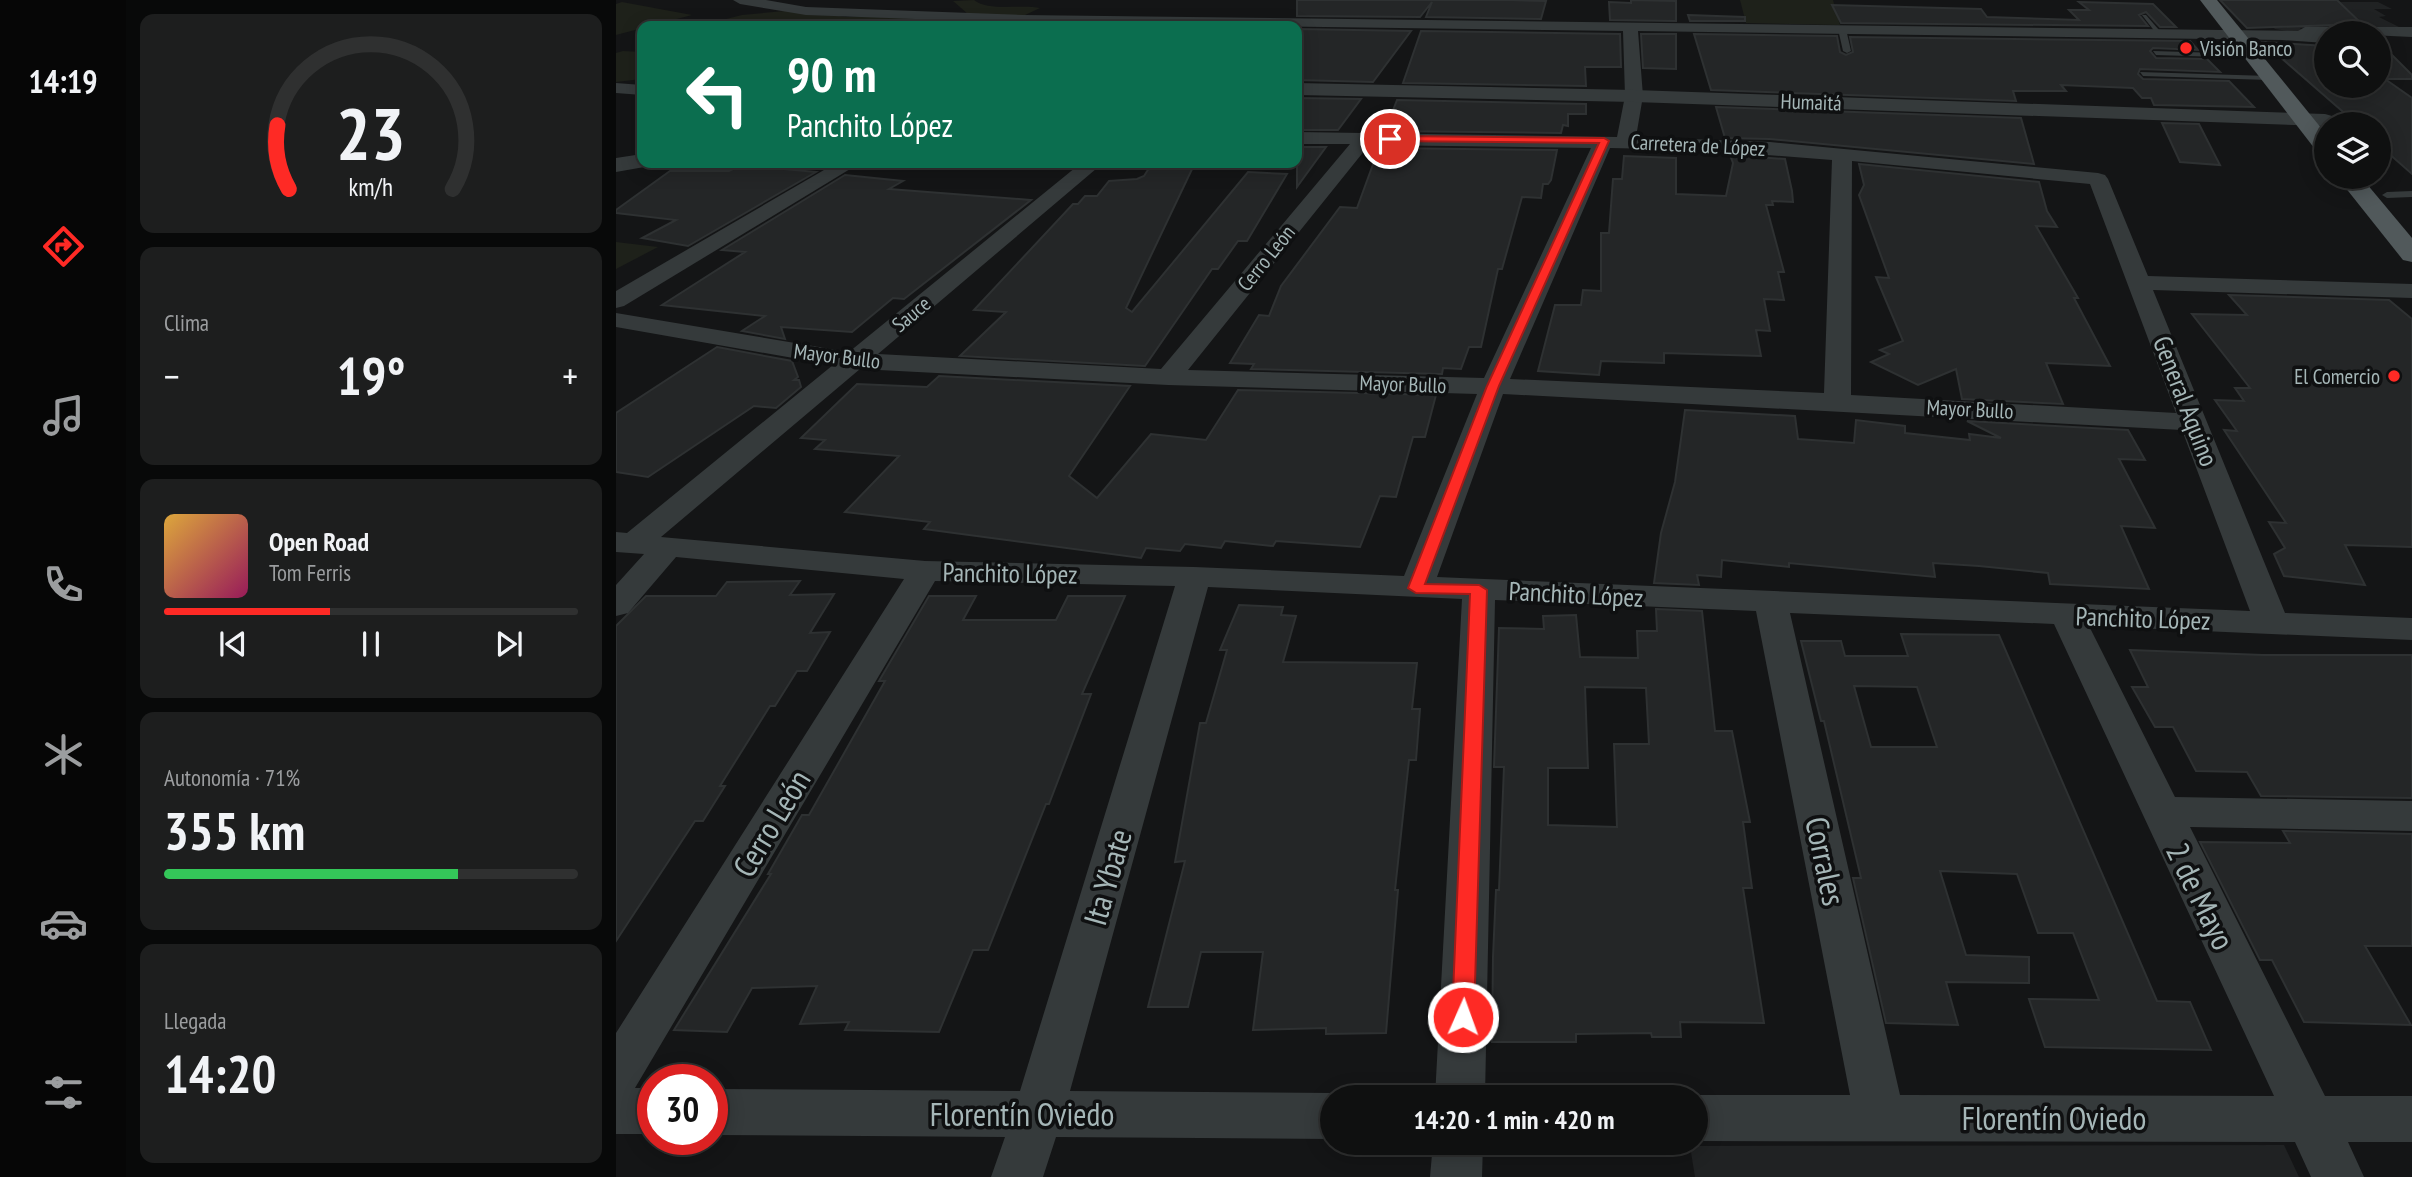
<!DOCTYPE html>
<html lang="es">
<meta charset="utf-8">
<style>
body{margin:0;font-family:"PT Sans Narrow",sans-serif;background:#1d1e1e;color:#f1f3f6;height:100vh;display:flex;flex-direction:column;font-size:26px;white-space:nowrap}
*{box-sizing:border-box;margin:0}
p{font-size:23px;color:#9b9d9f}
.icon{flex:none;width:38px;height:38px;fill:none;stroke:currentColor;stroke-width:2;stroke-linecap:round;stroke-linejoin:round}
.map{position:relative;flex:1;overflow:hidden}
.details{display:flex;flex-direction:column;gap:14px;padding:14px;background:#080909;width:490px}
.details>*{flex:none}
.banner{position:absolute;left:21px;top:21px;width:665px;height:147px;border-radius:14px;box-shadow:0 4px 18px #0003,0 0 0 2px #2f3030;background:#0b6e4f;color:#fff;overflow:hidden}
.controls{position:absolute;left:1698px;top:21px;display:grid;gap:14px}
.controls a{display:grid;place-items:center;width:77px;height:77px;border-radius:50%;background:#0f1010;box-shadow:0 4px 18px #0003,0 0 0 2px #2f3030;font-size:35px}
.speed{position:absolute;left:21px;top:1064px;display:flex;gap:14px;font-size:35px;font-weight:700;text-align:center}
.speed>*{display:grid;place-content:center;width:91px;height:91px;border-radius:50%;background:#0f1010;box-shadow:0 4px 18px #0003,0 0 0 2px #2f3030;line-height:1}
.speed .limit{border:10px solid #d22;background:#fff;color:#111}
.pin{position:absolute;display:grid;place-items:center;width:60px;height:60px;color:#fff;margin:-30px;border:4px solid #fff;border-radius:50%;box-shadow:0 2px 7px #0007}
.me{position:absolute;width:77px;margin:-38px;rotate:2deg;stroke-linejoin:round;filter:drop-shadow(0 0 5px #0008)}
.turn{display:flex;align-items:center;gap:24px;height:147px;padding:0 35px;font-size:32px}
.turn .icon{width:91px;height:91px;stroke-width:2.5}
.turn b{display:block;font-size:49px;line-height:60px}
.big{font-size:52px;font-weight:600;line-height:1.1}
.details .card{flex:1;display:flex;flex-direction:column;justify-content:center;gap:10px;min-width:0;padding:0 24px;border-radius:14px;background:#1d1e1e}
.details .dial{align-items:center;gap:0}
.dial svg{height:182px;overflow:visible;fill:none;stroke:#2f3030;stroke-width:7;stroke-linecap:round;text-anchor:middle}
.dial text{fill:#f1f3f6;stroke:none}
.song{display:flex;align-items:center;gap:21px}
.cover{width:84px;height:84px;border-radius:10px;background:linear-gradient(135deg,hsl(40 70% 55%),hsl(330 70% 35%))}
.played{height:7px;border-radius:4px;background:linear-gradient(90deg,#fe2a25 40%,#2f3030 40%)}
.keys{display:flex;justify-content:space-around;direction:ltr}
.heat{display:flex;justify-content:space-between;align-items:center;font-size:38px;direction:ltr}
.charge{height:10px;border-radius:5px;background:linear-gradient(90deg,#34c759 71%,#2f3030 0)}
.trip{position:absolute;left:704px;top:1085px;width:388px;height:70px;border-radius:35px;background:#0f1010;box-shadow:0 4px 18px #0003,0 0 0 2px #2f3030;font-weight:600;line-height:70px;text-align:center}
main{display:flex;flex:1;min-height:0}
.tab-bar{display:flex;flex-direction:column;width:126px;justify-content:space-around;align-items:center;background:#060606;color:#9b9d9f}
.tab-bar .icon{width:49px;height:49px}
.tab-bar .current{color:#fe2a25}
.tab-bar b{font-size:32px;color:#f1f3f6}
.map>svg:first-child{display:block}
.built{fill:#202223}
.green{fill:#1e211a}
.building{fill:#242627;stroke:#2e3132;stroke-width:2;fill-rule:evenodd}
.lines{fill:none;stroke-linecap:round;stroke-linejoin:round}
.service{fill:#353a3b;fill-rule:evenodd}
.minor{fill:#353a3b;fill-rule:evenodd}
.tertiary{fill:#353a3b;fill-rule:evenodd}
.primary{fill:#51595b;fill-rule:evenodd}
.route{fill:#fe2a25;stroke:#a51b18;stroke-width:2}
.poi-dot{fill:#fe2a25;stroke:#0f1011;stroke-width:2.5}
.labels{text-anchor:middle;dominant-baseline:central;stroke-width:7;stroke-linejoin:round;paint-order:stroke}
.far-poi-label{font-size:21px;fill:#a5b6b7;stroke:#0f1011;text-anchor:start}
.far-street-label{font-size:21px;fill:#a5b6b7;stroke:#0f1011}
.street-label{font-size:26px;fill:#a5b6b7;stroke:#0f1011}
.near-street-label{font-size:32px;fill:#a5b6b7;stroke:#0f1011}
</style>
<main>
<nav class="tab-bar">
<b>14:19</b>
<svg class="icon current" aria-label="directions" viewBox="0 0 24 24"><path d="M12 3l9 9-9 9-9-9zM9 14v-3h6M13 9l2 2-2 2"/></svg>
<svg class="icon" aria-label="music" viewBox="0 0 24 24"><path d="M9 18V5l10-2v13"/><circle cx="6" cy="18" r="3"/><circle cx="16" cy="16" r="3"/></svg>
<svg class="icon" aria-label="phone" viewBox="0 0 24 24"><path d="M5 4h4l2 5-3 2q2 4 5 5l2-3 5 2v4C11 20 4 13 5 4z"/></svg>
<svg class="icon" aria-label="climate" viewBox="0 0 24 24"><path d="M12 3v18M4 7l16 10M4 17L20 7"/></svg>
<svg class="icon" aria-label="car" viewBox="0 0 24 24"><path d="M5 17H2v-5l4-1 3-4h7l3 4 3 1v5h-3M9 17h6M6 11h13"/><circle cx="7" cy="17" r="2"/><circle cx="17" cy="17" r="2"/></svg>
<svg class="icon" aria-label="filters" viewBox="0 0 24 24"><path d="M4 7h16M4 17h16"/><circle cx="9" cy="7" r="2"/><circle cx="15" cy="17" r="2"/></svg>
</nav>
<section class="details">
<div class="card dial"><svg viewBox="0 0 100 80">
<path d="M14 69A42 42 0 1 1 86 69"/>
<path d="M14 69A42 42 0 0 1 9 41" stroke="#fe2a25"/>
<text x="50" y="56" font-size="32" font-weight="700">23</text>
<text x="50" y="72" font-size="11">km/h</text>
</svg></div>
<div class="card"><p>Clima</p>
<div class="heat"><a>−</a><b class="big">19°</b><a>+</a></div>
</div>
<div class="card">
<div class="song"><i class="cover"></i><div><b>Open Road</b><p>Tom Ferris</p></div></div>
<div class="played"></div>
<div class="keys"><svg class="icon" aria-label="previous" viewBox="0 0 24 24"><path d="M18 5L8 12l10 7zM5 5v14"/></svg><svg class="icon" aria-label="pause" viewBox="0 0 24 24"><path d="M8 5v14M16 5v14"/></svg><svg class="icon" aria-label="next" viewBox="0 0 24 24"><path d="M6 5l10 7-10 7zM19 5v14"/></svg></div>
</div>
<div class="card"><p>Autonomía · 71%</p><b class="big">355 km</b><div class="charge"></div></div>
<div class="card"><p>Llegada</p><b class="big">14:20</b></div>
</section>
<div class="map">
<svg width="1796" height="1177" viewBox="0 0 1796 1177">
<rect width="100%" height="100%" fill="#141516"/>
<g class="built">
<path d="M 1710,2 L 1762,2 L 1776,9 L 1758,9 L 1770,16 L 1763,17 L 1785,28 L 1684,28 L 1686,31 L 1671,31 L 1659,29 L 1640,10 Z"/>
<path d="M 1668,1145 L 1683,1177 L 1079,1177 L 1074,1146 Z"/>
</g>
<g class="green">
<path d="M 358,0 C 373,12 405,4 424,8 L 407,16 L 352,14 L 337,1 Z"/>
<path d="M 1124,0 L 1217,0 L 1224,25 L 1130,23 Z"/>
<path d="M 6,2 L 76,15 L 0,35 L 0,4 Z"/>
<path d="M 179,10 L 230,17 L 271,15 L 373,22 L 367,26 L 137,26 L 128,24 L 59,26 L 79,21 L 106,20 L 126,15 Z"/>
<path d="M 7,51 L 26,52 L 26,79 L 0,82 L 0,53 Z"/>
<path d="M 0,242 L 42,247 L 0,269 Z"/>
</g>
<g class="building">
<path d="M 681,0 L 894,0 L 930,1 L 925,19 L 810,17 L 816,2 L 804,17 L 681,16 Z"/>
<path d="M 1015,0 L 1060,1 L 1060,21 L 994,20 L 993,2 L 1015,3 Z"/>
<path d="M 1604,0 L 1721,0 L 1746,24 L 1631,28 Z"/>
<path d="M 1463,2 L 1537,4 L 1560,27 L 1544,27 L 1530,12 L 1523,15 L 1532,26 L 1225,23 L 1216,5 L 1365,9 L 1371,17 L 1463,20 L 1453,10 L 1473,10 Z"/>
<path d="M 1072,15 L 1129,17 L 1129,21 L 1074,21 Z"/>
<path d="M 681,29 L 795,31 L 757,82 L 681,80 Z"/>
<path d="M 805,31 L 1004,34 L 1005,67 L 969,67 L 970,86 L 787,83 Z"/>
<path d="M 1025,34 L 1060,34 L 1060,69 L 1027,68 Z"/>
<path d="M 1078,34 L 1221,36 L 1224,52 L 1230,55 L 1237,52 L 1234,37 L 1574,41 L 1582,50 L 1537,48 L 1534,51 L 1540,58 L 1591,59 L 1604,72 L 1524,69 L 1522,74 L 1527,79 L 1613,81 L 1638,107 L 1538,105 L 1535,98 L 1526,98 L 1517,88 L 1445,85 L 1450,91 L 1397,91 L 1400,101 L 1095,90 Z"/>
<path d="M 1762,41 L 1796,75 L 1796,79 L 1769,79 L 1796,98 L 1796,174 L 1762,144 L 1762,124 L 1741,124 L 1647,42 L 1710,46 L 1710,86 L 1762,86 Z"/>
<path d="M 681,98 L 745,99 L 722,130 L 681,130 Z"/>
<path d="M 781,100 L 970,104 L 970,114 L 952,114 L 952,126 L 947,125 L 945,133 L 769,131 Z"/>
<path d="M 1100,107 L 1405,118 L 1418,164 L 1154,139 L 1109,138 Z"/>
<path d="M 1546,123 L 1583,124 L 1604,165 L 1564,162 Z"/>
<path d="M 681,147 L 710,147 L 681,187 Z"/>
<path d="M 763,148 L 941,150 L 935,180 L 932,184 L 927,184 L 925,198 L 906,197 L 886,269 L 882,269 L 865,347 L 853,347 L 845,369 L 827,368 L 826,374 L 635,369 L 638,364 L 614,363 L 643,315 L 653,316 L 665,286 L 724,207 L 741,208 Z"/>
<path d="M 1114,155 L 1169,159 L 1176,191 L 1177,202 L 1156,201 L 1157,205 L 1150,205 L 1168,272 L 1162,272 L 1168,300 L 1148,299 L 1154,331 L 1140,330 L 1145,356 L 1048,353 L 1048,363 L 985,361 L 983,375 L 922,371 L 939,305 L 965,305 L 967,290 L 985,291 L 985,233 L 993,233 L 997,179 L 1006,179 L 1008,156 L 1060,158 L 1060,194 L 1110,196 L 1117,163 Z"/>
<path d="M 1243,164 L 1423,182 L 1431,211 L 1441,227 L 1420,226 L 1462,298 L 1458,298 L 1494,366 L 1430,363 L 1447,404 L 1346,399 L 1340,369 L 1302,385 L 1255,362 L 1273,354 L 1264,350 L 1287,341 L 1260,277 L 1273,278 L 1243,195 L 1248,185 Z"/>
<path d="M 125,165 L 200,172 L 72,246 L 26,238 L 60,220 L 0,213 L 0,210 L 54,171 L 113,171 Z"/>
<path d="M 535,165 L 578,165 L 510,308 L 516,312 L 632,172 L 671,174 L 631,241 L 622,241 L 602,269 L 596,269 L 529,366 L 344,356 L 390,312 L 358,310 L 457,204 L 462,204 L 469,196 L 481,196 L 493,181 L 521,179 L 528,176 Z"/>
<path d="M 229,175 L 287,181 L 273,189 L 415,200 L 288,299 L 277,298 L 236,332 L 165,327 L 169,339 L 126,331 L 149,316 L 46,305 L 129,252 L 106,250 Z"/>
<path d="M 1613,295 L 1773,300 L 1796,319 L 1796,547 L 1729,545 L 1749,585 L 1668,576 L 1658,554 L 1669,548 L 1653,522 L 1670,523 L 1608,430 L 1621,431 L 1599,400 L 1628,401 L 1619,388 L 1634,388 L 1576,314 L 1631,315 Z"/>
<path d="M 101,347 L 176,361 L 182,377 L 178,380 L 183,380 L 185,387 L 160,408 L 138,406 L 32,477 L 0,472 L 0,413 Z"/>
<path d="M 323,376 L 514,386 L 453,476 L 481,498 L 535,434 L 590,440 L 622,390 L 820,395 L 809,437 L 797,437 L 780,497 L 764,496 L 744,547 L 660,541 L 657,546 L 609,541 L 605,548 L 569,544 L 564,551 L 530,548 L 525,558 L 308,529 L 314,522 L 229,512 L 283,456 L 199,449 L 209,440 L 185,438 L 241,384 L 311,387 Z"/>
<path d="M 1069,410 L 1179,416 L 1182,439 L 1238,443 L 1240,420 L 1289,426 L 1289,433 L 1354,440 L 1353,434 L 1385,438 L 1351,421 L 1512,430 L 1529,460 L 1503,459 L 1539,528 L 1505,526 L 1533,589 L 1434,584 L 1432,573 L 1363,566 L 1317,563 L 1319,577 L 1173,563 L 1173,567 L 1106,560 L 1105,577 L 1081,575 L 1083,585 L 1038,583 L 1045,533 L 1059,482 Z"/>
<path d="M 184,581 L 174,595 L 218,594 L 194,633 L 214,632 L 191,671 L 181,671 L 159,706 L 154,706 L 104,786 L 109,786 L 87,821 L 79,821 L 0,941 L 0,626 L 30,596 L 100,596 L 111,582 Z"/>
<path d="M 313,596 L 360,596 L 347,620 L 440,620 L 452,596 L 509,596 L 466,694 L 475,694 L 433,804 L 430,804 L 372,950 L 357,950 L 323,1032 L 229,1030 L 233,1022 L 184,1024 L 201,986 L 136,988 L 111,1032 L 58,1030 L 155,874 L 152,874 L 186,815 L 193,815 L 269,681 L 263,681 Z"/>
<path d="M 623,605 L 667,607 L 665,615 L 680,616 L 667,662 L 801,663 L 796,709 L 804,709 L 800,760 L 793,760 L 779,890 L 782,890 L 770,1033 L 710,1034 L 710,1028 L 637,1030 L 647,952 L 585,952 L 572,1007 L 532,1007 L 569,861 L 559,862 L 584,723 L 590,723 L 611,650 L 604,650 Z"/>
<path d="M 1040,609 L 1086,611 L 1099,731 L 1116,731 L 1134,822 L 1127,822 L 1136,888 L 1127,888 L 1148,1023 L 1064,1022 L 1065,1037 L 1036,1037 L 1035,1033 L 960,1034 L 960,1042 L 876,1042 L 877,957 L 880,890 L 883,890 L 888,767 L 878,767 L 883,628 L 928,629 L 927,616 L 960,615 L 964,657 L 1022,658 L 1021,631 L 1041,631 ZM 969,687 L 1030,688 L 1033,744 L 998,744 L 1001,827 L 932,825 L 932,768 L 972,768 Z"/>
<path d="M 1285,634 L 1383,635 L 1541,1001 L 1574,1002 L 1595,1050 L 1429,1047 L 1413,999 L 1483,1000 L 1457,933 L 1422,933 L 1401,874 L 1324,871 L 1350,955 L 1413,957 L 1413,983 L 1330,982 L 1342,1025 L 1270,1023 L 1237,878 L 1245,878 L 1208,721 L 1205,721 L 1185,641 L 1225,641 L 1229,656 L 1292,656 ZM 1238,686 L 1301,687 L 1321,747 L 1255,747 Z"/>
<path d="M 1514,650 L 1647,655 L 1796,655 L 1796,798 L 1645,796 L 1631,772 L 1580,771 L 1557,727 L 1539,727 L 1516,687 L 1532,687 Z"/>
<path d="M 1667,831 L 1796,834 L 1796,946 L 1749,946 L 1795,1025 L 1688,1022 L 1656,960 L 1644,960 L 1584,842 L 1674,843 Z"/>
</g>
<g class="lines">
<g class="service">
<path d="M 1526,15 L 1530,15 L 1549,37 L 1543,37 Z"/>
<path d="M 1226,27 L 1230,29 L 1235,51 L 1231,53 L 1227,51 L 1222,29 Z"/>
<path d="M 1537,51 L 1636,54 L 1640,56 L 1636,58 L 1540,55 Z"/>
<path d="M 1524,72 L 1653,76 L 1657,78 L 1653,80 L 1527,76 Z"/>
<path d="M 1796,191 L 1796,197 L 1771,198 L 1766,195 L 1771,192 Z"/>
</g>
<g class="minor">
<path d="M 117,0 L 150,0 L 190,7 L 407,15 L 1682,31 L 1689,27 L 1796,27 L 1796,37 L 1710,33 L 1710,43 L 1666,40 L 1022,31 L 1027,96 L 1020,137 L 1154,142 L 1482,173 L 1489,175 L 1492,179 L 1532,276 L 1796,284 L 1796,298 L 1537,290 L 1669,613 L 1796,618 L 1796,640 L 1473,626 L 1559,797 L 1796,801 L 1796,831 L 1574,827 L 1709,1096 L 1796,1096 L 1796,1142 L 1732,1142 L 1748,1177 L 1695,1177 L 1679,1142 L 1080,1141 L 1080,1097 L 1074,1097 L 1080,1095 L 1234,1095 L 1140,611 L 879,600 L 869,1097 L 819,1097 L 846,599 L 592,587 L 454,1091 L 716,1093 L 727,1097 L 716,1097 L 716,1139 L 440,1137 L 427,1177 L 375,1177 L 389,1137 L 96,1135 L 96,1089 L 404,1091 L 559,586 L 319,581 L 19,1088 L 37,1088 L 37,1134 L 0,1134 L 0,1033 L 288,579 L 60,557 L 12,613 L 0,616 L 0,585 L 28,554 L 0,552 L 0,532 L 11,533 L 217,365 L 0,327 L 0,313 L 233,352 L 465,163 L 487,163 L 262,354 L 545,369 L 734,144 L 681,144 L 681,132 L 1001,137 L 1009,96 L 1007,31 L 407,23 L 190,15 L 124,4 ZM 753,145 L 975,148 L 868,378 L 572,370 ZM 994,148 L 1087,150 L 1216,160 L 1208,393 L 894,379 ZM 1236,161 L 1474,184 L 1560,413 L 1235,395 ZM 244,369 L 552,385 L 861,394 L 788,576 L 578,567 L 309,561 L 45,537 ZM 887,394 L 1566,430 L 1634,611 L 821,577 ZM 1174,613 L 1438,624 L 1658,1096 L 1284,1095 Z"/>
<path d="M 0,83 L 26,85 L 26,95 L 0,93 Z"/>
<path d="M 220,163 L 244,163 L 8,306 L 0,308 L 0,291 Z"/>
<path d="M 817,1143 L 867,1143 L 866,1177 L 814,1177 Z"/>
</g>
<g class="tertiary">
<path d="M 681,83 L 1018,90 L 1709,114 L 1716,116 L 1719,120 L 1717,124 L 1709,126 L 1018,102 L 681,95 Z"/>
<path d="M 26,154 L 26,163 L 36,163 L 34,166 L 0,172 L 0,158 Z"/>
</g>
<g class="primary">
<path d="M 1584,0 L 1601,0 L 1710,134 L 1710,155 L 1702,153 Z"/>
<path d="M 1721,177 L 1745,177 L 1796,238 L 1796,262 L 1787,260 Z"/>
</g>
</g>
<path class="route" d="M 774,136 L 988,138 L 993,141 L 883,386 L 809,584 L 863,585 L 871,590 L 858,1017 L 855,1024 L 847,1027 L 839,1024 L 836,1017 L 854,594 L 800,593 L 792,588 L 871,386 L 983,143 L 771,141 L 770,139 Z"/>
<g class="poi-dot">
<circle cx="1570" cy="48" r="7"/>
<circle cx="1778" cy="376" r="7"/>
</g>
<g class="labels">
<g class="far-poi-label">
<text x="1584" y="48">Visión Banco</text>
<text x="1764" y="376" text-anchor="end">El Comercio</text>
</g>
<g class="far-street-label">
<text transform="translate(1195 102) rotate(2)">Humaitá</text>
<text transform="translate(1082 145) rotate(3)">Carretera de López</text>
<text transform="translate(650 258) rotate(-51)">Cerro León</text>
<text transform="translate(295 314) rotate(-40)">Sauce</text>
<text transform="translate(221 356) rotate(7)">Mayor Bullo</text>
<text transform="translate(787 384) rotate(2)">Mayor Bullo</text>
<text transform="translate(1354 409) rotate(3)">Mayor Bullo</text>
</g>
<g class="street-label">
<text transform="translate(1570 401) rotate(69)">General Aquino</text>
<text transform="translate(394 573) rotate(1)">Panchito López</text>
<text transform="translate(960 594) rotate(3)">Panchito López</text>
<text transform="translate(1527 618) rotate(2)">Panchito López</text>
</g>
<g class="near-street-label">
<text transform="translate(155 823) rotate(-59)">Cerro León</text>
<text transform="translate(1210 861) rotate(78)">Corrales</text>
<text transform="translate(491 877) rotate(-74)">Ita Ybate</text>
<text transform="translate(1585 896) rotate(64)">2 de Mayo</text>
<text x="406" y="1114">Florentín Oviedo</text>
<text x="1438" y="1118">Florentín Oviedo</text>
</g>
</g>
</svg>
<div class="controls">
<a><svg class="icon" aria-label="search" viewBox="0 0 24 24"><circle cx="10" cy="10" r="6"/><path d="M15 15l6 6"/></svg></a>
<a><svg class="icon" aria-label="layers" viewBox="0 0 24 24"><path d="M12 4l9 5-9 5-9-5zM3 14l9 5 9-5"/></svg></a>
</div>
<div class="speed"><div class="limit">30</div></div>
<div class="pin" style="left:774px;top:139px;background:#d93025"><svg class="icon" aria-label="arrive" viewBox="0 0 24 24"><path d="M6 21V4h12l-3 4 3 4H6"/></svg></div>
<svg class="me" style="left:847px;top:1017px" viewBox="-20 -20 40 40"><circle r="17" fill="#fe2a25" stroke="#fff" stroke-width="3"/><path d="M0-11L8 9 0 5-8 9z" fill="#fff"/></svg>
<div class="trip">14:20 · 1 min · 420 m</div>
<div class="banner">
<div class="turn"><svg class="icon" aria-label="left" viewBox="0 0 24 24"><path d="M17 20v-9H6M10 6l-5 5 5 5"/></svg><div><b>90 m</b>Panchito López</div></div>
</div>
</div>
</main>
